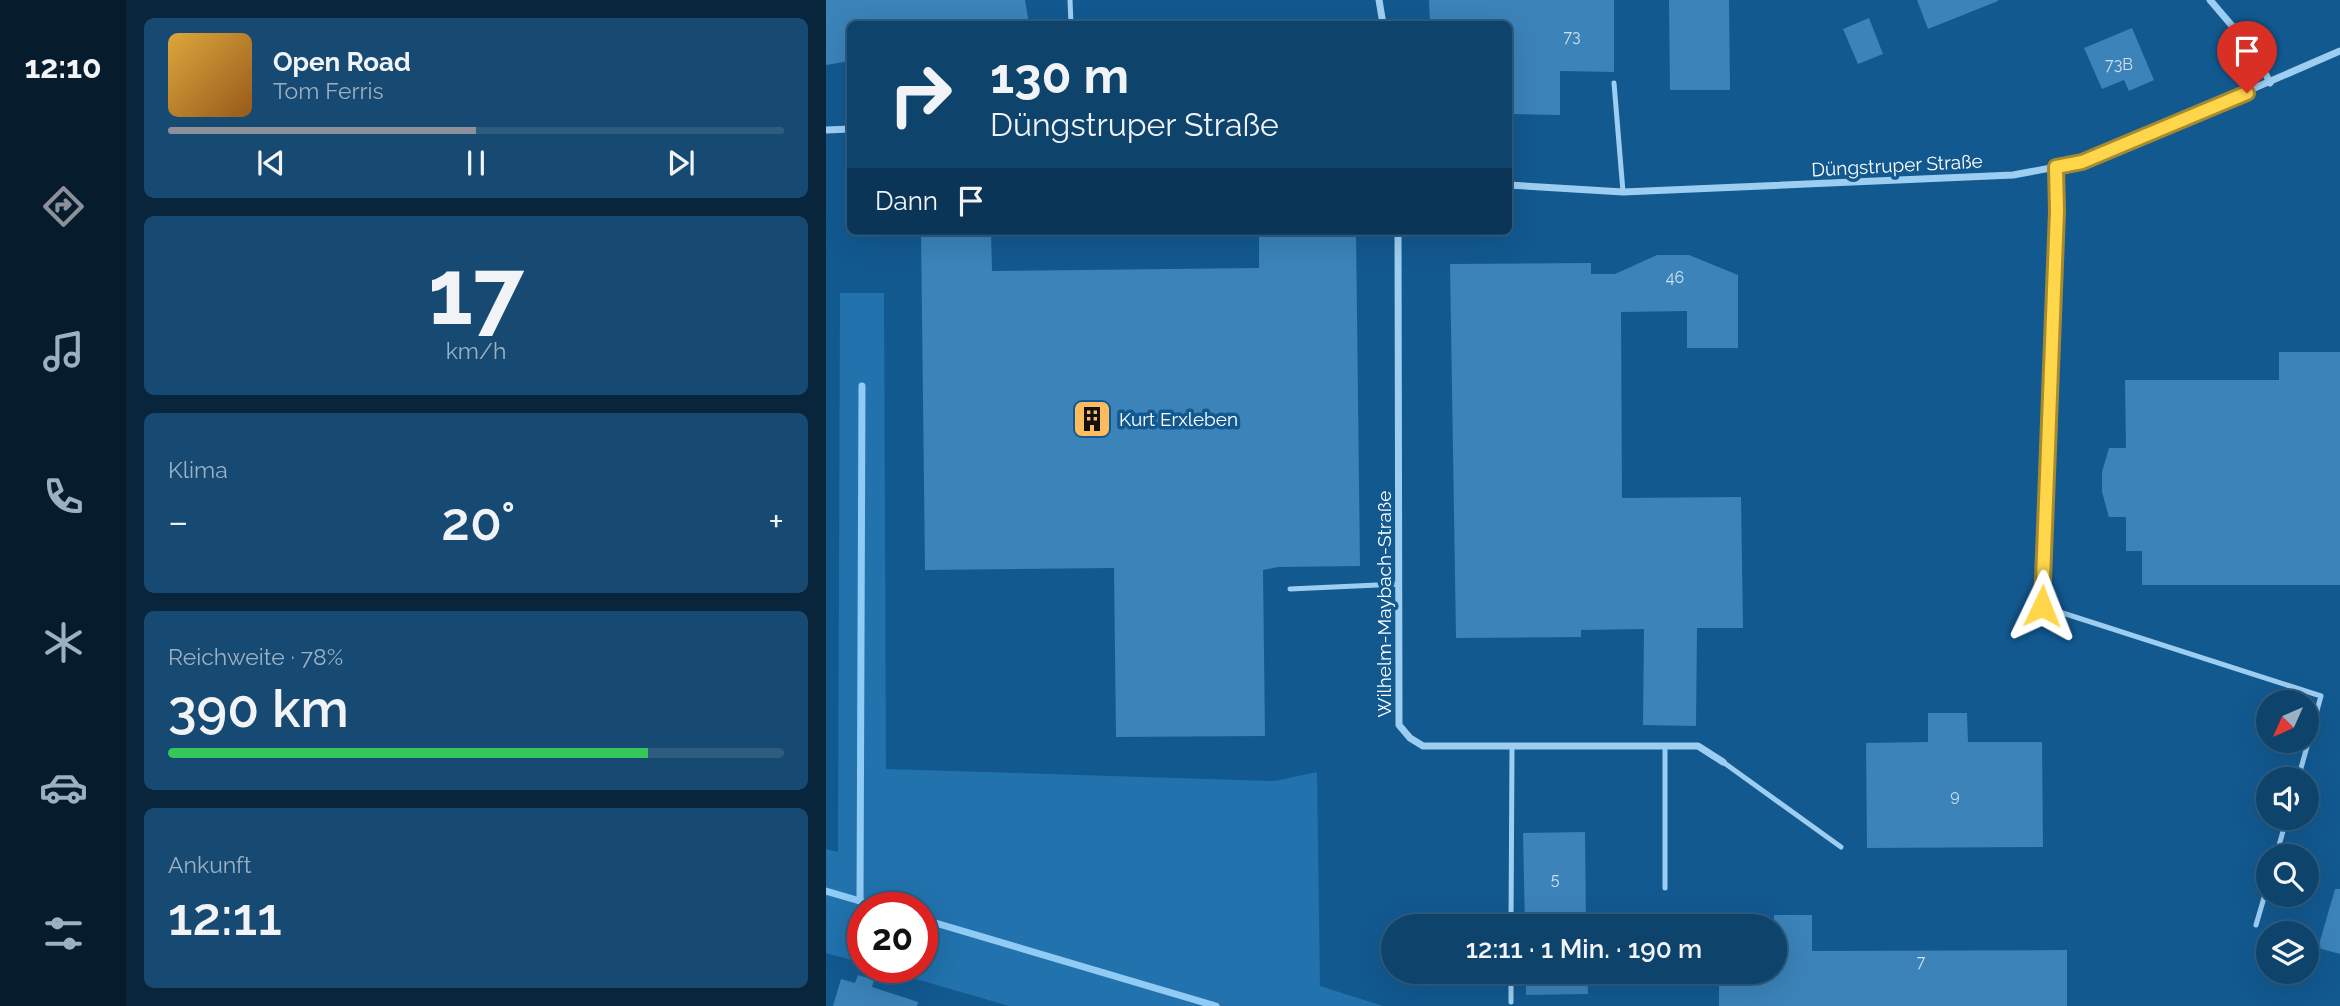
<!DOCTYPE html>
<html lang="de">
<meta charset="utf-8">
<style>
body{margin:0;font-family:Raleway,sans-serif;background:#174a72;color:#f1f3f6;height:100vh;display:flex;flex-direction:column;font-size:26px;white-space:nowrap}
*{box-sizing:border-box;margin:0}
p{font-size:23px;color:#9bb0c2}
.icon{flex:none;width:38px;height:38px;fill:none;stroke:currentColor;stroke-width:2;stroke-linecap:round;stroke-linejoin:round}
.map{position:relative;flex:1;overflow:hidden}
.panel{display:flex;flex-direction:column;gap:18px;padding:18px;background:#08253b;width:700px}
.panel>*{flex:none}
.guide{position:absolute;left:21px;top:21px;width:665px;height:214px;border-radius:10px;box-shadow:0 7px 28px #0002,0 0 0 2px #2e5c7f;background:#0e436c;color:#f1f3f6;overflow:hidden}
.needle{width:46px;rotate:225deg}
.controls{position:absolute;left:1430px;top:690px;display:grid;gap:14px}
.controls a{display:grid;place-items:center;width:63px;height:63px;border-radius:50%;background:#0e436c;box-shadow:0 7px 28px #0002,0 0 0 2px #2e5c7f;font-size:35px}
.speed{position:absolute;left:21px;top:892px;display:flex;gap:14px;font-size:35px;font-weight:700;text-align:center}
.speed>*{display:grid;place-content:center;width:91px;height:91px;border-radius:50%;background:#0e436c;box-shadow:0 7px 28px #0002,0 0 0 2px #2e5c7f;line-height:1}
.speed .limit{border:10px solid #d22;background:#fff;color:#111}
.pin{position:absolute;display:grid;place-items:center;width:60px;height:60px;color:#fff;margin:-72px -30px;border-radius:50% 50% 50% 0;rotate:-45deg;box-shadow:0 0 7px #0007}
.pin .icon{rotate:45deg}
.me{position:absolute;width:77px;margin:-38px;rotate:2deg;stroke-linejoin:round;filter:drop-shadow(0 0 5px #0008)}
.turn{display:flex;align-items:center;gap:24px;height:147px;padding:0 28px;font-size:32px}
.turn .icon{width:91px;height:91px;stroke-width:2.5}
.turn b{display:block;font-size:49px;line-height:60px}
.then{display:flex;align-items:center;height:66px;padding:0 28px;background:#0003;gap:14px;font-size:26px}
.big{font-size:52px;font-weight:600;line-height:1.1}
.panel .card{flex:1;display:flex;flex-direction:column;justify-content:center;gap:10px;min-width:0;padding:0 24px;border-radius:10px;background:#174a72}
.panel .dial{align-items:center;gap:0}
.dial b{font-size:91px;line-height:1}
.song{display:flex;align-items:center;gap:21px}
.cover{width:84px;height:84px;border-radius:10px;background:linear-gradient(135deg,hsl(40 70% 55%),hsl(30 70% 35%))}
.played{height:7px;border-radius:4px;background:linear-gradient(90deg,#8c9099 50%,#2e5c7f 50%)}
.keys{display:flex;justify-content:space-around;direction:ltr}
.heat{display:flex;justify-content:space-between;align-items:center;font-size:38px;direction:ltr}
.charge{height:10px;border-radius:5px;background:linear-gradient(90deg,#34c759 78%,#2e5c7f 0)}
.trip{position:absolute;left:555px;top:914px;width:406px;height:70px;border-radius:35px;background:#0e436c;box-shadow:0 7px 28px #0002,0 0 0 2px #2e5c7f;font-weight:600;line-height:70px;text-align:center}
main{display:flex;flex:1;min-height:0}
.tabs{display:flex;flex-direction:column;width:126px;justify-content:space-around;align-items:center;background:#061b2b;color:#9bb0c2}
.tabs .icon{width:49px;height:49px}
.tabs .selected{color:#8c9099}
.tabs b{font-size:32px;color:#f1f3f6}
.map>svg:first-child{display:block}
.green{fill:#2172ad}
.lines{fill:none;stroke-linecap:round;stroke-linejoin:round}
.stream{stroke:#8fcbf5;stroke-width:7}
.building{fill:#3b83b9}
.service{stroke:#9dcef2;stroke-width:5}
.minor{stroke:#9dcef2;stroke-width:7}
.route-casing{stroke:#a68a30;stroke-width:18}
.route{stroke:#ffd54a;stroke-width:12}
.labels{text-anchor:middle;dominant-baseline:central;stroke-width:7;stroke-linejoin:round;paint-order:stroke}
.number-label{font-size:16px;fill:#cee0ee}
.street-label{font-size:19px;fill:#fff;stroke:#125990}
.poi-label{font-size:19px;fill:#fff;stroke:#125990;text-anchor:start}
</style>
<main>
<nav class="tabs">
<b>12:10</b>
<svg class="icon selected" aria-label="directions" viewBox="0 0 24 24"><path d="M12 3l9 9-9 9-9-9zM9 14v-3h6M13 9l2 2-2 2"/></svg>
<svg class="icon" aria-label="music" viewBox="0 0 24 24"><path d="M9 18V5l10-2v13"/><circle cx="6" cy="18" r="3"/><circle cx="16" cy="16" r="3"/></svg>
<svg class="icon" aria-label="phone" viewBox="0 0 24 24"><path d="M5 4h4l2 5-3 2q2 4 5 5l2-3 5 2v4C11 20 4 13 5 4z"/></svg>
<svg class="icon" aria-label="climate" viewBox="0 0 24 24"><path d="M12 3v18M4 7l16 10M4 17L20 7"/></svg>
<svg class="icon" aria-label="car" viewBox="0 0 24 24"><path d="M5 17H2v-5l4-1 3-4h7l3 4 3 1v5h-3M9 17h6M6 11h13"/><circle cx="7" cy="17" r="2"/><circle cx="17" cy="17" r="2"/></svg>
<svg class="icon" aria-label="filters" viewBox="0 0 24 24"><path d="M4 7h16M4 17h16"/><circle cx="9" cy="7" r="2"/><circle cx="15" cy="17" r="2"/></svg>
</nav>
<section class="panel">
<div class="card">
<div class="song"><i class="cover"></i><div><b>Open Road</b><p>Tom Ferris</p></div></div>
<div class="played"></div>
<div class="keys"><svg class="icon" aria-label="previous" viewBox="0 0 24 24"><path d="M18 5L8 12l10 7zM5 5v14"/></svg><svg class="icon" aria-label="pause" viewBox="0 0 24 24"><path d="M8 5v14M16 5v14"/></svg><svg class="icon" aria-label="next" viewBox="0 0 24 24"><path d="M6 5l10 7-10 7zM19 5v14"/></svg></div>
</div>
<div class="card dial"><b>17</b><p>km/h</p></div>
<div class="card"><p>Klima</p>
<div class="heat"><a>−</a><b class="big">20°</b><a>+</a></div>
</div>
<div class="card"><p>Reichweite · 78%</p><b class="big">390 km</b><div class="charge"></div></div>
<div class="card"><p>Ankunft</p><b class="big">12:11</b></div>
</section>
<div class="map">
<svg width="1514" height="1006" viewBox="0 0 1514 1006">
<rect width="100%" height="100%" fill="#125990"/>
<path class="green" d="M 14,293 L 58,293 L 60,769 L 449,781 L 491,772 L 494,986 L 557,1006 L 183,1006 L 52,968 L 96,968 L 96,908 L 37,908 L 37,963 L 0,953 L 0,849 L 12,852 Z"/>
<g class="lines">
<g class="stream">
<path d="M 0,891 L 58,908"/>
<path d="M 34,901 L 36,386"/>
<path d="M 96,919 L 390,1006"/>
</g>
</g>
<g class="building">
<path d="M 0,0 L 199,0 L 203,24 L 24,24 L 24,61 L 0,65 Z"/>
<path d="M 603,0 L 788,0 L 788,72 L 734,71 L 734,115 L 682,114 L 682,24 L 604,24 Z"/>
<path d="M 843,0 L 903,0 L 904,90 L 844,90 Z"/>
<path d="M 1091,0 L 1172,0 L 1172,1 L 1102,29 Z"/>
<path d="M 1043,18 L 1057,54 L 1032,64 L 1017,29 Z"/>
<path d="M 1306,28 L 1328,80 L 1303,91 L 1298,80 L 1276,89 L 1258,48 Z"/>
<path d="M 165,231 L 166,271 L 433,268 L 433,231 L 530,231 L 534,566 L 452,567 L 437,570 L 439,736 L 290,737 L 288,568 L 99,570 L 95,232 Z"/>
<path d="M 831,255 L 863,255 L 912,275 L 912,348 L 861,348 L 861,311 L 795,312 L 796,498 L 915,497 L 917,628 L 871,628 L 870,726 L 817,725 L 818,629 L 755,630 L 755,637 L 630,638 L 624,264 L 765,263 L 765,274 L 789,274 Z"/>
<path d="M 1453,352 L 1514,352 L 1514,585 L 1316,585 L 1316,551 L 1300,551 L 1300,517 L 1283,517 L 1276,492 L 1276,472 L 1283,448 L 1300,448 L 1299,380 L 1453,380 Z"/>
<path d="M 1102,713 L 1141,713 L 1142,742 L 1216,742 L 1217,847 L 1041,848 L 1040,743 L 1102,742 Z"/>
<path d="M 759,832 L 760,926 L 699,926 L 697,833 Z"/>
<path d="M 1509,889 L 1514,889 L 1514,954 L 1492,948 Z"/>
<path d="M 948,915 L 986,915 L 986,951 L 1241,950 L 1241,1006 L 893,1006 L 893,971 L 948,971 Z"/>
<path d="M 700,971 L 761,971 L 762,994 L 700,995 Z"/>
<path d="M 32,975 L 48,980 L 46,987 L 92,1002 L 91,1006 L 7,1006 L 15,979 L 29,983 Z"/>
</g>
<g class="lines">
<g class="service">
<path d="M 244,0 L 245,24"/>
<path d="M 788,83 L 797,192"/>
<path d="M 1230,167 L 1231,211 L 1215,606 L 1495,696 L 1472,779"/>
<path d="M 464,589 L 573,584"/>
<path d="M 839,746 L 839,888"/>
<path d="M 897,762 L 1015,847"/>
<path d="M 1450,856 L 1461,817"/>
<path d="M 1430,925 L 1442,884"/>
<path d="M 685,926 L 686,748"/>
<path d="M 685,971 L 685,1002"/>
</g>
<g class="minor">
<path d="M 553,0 L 557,24"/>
<path d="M 1384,0 L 1430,54 L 1444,83"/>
<path d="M 0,130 L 24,129"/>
<path d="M 682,185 L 797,192 L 1187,175 L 1257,162 L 1514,51"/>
<path d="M 572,231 L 573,725 L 584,738 L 597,746 L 872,746 L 897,762"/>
</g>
</g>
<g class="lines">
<defs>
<path id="route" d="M 1216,606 L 1231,211 L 1230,167 L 1256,162 L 1421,93"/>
</defs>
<use href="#route" class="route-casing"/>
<use href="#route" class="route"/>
</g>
<defs>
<symbol id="building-square" viewBox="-11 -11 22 22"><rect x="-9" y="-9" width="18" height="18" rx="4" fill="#ffbc5e" stroke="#125990"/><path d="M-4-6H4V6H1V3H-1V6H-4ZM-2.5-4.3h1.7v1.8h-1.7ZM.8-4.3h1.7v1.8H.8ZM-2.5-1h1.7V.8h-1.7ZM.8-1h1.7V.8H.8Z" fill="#111"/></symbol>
</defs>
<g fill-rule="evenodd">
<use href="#building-square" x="244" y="397" width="44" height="44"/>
</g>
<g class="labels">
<g class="number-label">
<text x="746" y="36">73</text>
<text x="1293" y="64">73B</text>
<text x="849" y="277">46</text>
<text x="1129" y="795">9</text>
<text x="729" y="879">5</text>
<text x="1095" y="961">7</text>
</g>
<g class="street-label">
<text transform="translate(1071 165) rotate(-3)">Düngstruper Straße</text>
<text transform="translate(558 604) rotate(-90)">Wilhelm-Maybach-Straße</text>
</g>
<g class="poi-label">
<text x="293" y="419">Kurt Erxleben</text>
</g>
</g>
</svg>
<div class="controls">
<a><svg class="needle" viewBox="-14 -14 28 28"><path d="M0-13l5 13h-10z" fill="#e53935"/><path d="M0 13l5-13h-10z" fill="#9bb0c2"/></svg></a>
<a><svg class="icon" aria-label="sound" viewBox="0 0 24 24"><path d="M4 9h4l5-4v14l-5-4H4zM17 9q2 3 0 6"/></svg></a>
<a><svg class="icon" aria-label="search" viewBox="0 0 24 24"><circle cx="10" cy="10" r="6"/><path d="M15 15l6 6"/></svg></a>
<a><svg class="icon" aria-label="layers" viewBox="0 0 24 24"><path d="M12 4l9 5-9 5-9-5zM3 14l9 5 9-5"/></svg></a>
</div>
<div class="speed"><div class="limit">20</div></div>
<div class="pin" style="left:1421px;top:93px;background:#d93025"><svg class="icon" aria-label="arrive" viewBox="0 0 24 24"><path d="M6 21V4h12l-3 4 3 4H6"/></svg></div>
<svg class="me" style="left:1216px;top:606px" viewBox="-20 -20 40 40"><path d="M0-17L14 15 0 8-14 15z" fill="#ffd54a" stroke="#fff" stroke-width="4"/></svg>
<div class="trip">12:11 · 1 Min. · 190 m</div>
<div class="guide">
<div class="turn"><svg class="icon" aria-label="right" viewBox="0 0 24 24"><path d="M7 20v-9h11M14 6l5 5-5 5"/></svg><div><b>130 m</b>Düngstruper Straße</div></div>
<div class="then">Dann<svg class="icon" aria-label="arrive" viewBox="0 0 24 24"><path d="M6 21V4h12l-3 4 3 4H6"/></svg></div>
</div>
</div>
</main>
